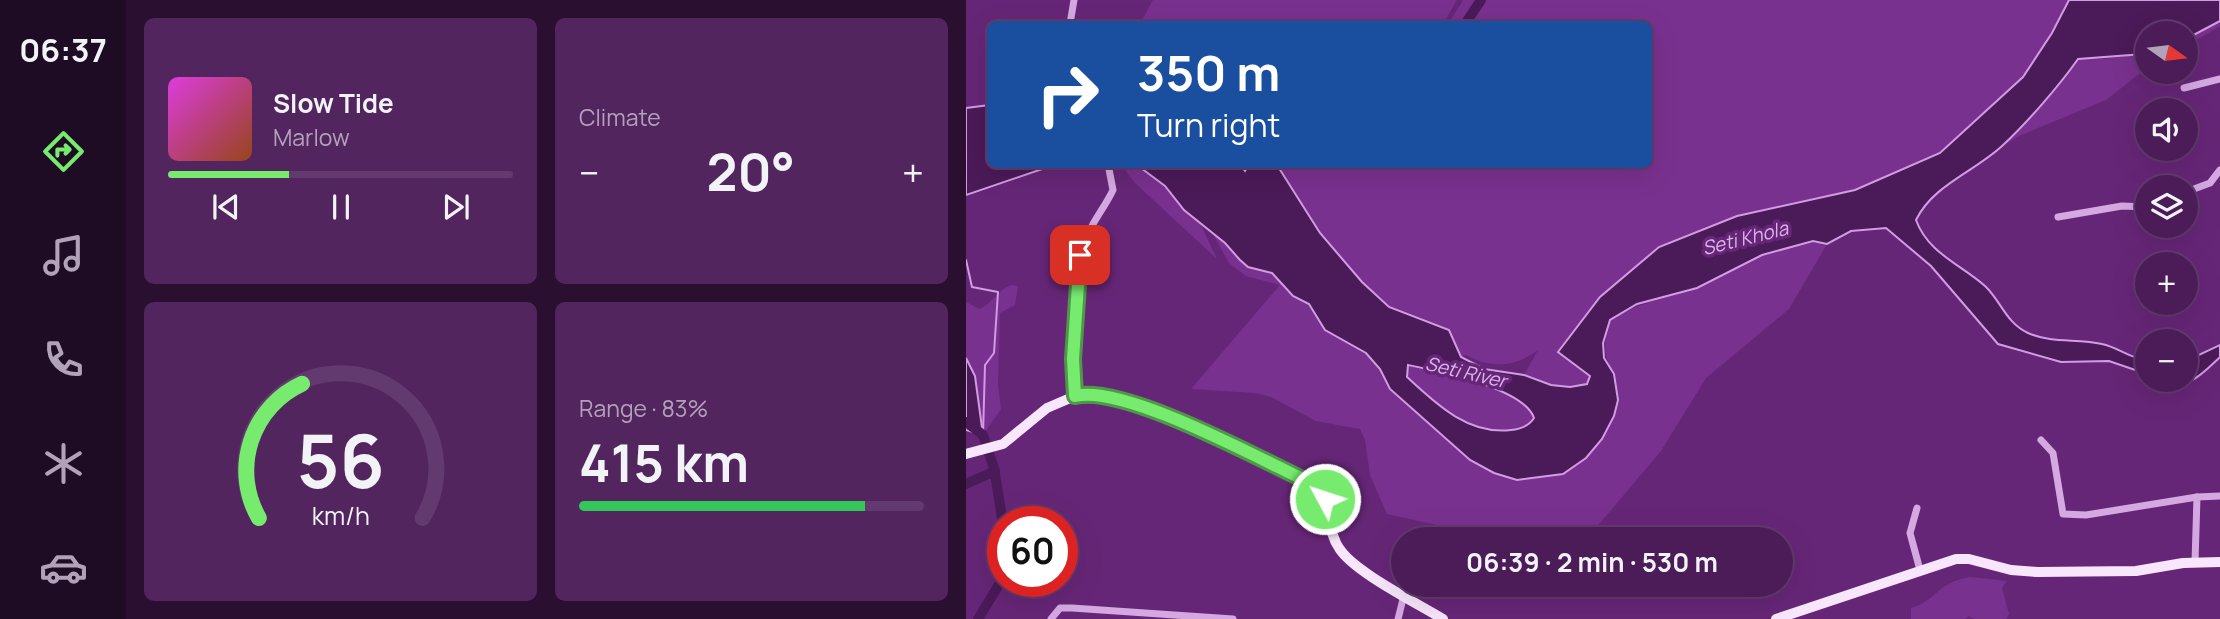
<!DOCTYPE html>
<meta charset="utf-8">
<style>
body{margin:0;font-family:Manrope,sans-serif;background:#53255f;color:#f1f3f6;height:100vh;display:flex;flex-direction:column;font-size:26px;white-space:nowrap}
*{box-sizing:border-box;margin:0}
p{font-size:23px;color:#b2a1ba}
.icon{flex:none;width:38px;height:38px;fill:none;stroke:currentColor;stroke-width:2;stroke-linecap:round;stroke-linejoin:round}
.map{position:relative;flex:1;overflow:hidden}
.side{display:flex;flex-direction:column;gap:18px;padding:18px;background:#2a0f31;width:840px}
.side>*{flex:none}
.guide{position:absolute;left:21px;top:21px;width:665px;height:147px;border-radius:10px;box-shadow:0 7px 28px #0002,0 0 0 2px #633a6f;background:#1a4fa0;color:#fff;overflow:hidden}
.needle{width:46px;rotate:104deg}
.buttons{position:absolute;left:1169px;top:21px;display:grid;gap:14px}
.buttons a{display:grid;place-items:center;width:63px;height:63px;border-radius:50%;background:#4c1c59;box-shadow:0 7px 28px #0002,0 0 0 2px #633a6f;font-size:35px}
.speed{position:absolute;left:21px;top:506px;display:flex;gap:14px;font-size:35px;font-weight:700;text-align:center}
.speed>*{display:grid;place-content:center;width:91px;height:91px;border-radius:50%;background:#4c1c59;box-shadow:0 7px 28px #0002,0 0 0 2px #633a6f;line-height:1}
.speed .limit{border:10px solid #d22;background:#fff;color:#111}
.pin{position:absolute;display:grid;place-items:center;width:60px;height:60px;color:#fff;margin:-30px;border-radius:14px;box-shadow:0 4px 10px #0006}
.me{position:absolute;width:77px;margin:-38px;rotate:310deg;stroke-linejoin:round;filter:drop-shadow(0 0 5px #0008)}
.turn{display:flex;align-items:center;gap:24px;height:147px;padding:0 35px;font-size:32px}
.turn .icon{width:91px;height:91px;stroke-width:2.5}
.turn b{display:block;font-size:49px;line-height:60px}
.big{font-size:52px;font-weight:700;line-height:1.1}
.side .tile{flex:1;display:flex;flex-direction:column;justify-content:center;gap:10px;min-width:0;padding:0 24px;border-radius:10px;background:#53255f}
.side .dial{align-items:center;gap:0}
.dial svg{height:182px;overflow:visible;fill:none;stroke:#633a6f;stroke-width:7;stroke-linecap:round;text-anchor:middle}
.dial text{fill:#f1f3f6;stroke:none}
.song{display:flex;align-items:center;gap:21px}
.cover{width:84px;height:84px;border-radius:10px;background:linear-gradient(135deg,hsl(300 70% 55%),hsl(20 70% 35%))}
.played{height:7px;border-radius:4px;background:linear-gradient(90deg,#76eb6e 35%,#633a6f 35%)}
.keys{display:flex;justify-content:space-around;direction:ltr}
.heat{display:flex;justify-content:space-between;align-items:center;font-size:38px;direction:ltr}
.charge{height:10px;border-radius:5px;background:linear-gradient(90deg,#34c759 83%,#633a6f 0)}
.side .tiles{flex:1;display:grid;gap:18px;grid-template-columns:repeat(2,1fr)}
.trip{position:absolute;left:425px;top:527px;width:402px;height:70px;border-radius:35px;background:#4c1c59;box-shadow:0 7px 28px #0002,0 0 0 2px #633a6f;font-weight:700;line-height:70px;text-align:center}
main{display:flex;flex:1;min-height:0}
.tabs{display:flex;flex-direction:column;width:126px;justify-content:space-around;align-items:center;background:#1e0b24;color:#b2a1ba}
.tabs .icon{width:49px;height:49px}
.tabs .selected{color:#76eb6e}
.tabs b{font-size:32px;color:#f1f3f6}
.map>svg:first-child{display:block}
.green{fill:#79318f}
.water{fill:#4b1a58;stroke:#d29ce3;stroke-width:2;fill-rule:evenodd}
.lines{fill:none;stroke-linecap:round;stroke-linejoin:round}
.stream{stroke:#d29ce3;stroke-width:2}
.river{stroke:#4b1a58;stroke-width:10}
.minor{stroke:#d5a8e2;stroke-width:7}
.major{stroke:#f8e7fc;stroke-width:10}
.route-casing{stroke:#4d9948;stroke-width:18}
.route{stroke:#76eb6e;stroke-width:12}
.labels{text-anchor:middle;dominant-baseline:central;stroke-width:7;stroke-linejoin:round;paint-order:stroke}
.water-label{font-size:19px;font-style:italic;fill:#ddb3eb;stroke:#662677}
</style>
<main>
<nav class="tabs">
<b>06:37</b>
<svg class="icon selected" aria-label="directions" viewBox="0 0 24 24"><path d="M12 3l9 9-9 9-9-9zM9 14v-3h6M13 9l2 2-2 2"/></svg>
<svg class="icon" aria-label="music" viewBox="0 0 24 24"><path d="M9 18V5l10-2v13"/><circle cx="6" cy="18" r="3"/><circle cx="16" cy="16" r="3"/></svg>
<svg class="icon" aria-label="phone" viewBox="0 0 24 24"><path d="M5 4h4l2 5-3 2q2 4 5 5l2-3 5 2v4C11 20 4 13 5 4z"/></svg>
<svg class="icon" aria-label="climate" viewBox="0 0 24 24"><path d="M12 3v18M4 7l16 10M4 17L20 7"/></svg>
<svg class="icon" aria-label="car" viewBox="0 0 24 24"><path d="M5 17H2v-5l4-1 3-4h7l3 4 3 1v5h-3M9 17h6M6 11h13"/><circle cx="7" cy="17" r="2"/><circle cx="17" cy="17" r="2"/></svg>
</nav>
<section class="side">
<div class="tiles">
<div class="tile">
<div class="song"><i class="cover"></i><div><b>Slow Tide</b><p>Marlow</p></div></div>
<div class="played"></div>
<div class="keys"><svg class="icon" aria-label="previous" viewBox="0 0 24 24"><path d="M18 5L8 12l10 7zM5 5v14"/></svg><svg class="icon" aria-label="pause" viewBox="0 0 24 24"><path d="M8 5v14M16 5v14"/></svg><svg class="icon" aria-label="next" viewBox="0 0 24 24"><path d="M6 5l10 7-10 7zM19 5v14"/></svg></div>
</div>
<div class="tile"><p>Climate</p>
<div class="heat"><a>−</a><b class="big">20°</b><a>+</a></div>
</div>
<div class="tile dial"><svg viewBox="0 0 100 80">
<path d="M14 69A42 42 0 1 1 86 69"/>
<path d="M14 69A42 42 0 0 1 33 10" stroke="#76eb6e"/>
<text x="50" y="56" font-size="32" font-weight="700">56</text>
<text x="50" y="72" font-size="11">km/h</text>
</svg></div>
<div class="tile"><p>Range · 83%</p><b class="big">415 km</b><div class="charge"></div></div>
</div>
</section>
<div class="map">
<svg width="1254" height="619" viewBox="0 0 1254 619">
<rect width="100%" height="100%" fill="#662677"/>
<g class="green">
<path d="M 187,0 L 491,0 L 477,24 L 174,24 Z"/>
<path d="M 497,0 L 1103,0 L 1086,33 L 1057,77 L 974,153 L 889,190 L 771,216 L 693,247 L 619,318 L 592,351 L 624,376 L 621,384 C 599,388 577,387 558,375 L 572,350 C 550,367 525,369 500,355 L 495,357 L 387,285 L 304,165 L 682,164 L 682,24 L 482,24 Z"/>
<path d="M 1254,21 L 1254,26 L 1220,46 L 1220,39 Z"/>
<path d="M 1181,53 L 1181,68 L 1140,100 L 1053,136 L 1037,146 L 1112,59 L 1139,59 Z"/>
<path d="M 226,164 L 233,221 L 251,259 L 169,183 L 155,165 Z"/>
<path d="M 241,223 L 302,267 L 327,296 L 343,304 L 359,330 L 400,353 L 414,369 L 424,389 L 504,460 L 551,480 L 597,474 L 648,374 C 636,354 638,342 644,320 C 676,301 697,300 730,288 C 771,273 815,234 861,244 L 823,309 L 740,378 L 695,451 L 624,535 L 532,534 L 484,528 L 421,514 L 404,475 L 399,440 L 394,429 L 350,421 L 305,397 L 290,393 L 225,389 L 314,285 L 280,276 L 263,263 Z"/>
<path d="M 45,285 L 52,286 L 49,305 L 34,313 L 32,385 L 35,409 L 17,435 L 0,420 L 0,302 L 14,309 C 27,302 31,291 45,285 Z"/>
<path d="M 442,364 L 529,389 L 592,400 L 553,457 L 474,409 L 440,377 Z"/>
<path d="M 1004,577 L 1041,581 L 1036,588 L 1043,614 L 1040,619 L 1008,619 L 1003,616 L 999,619 L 945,619 L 945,608 C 971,601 969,583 1004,577 Z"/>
</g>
<g class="water">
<path d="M 1103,0 L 1254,0 L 1254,21 L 1220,39 L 1220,33 L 1181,33 L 1181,53 L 1178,54 L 1112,59 C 1093,86 1060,124 1036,146 C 1008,172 967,185 950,220 C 962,253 994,264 1019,286 C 1035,301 1040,323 1062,333 C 1087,344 1111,338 1136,344 C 1152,347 1164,359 1181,360 L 1181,374 L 1143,361 L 1095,362 L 1032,344 L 965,266 L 920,228 L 885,231 L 861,244 L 847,241 L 796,255 L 731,288 L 671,304 L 644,320 L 637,343 L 638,358 L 648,374 L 652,400 L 648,416 L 636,439 L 620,458 L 597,474 L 551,480 L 528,473 L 504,460 L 424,389 L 414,369 L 400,353 L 359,330 L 343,304 L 327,296 L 306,273 L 282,267 L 274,260 L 259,243 L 218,210 L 199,186 L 171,165 L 275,165 L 279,171 L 283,165 L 311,165 L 354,233 L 396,282 L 423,307 L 483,330 L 495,357 L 518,369 L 558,375 L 585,385 L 604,387 L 621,384 L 624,376 L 592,352 L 634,297 L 693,247 L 771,216 L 889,190 L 974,153 L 1057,77 L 1086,33 ZM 442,365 C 472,371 558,388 568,418 C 563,426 554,429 545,430 C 502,435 470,404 441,377 Z"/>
<path d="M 24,105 L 24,164 L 88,165 L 0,195 L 0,108 Z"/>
<path d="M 1254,345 L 1254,357 C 1235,375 1221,392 1194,380 L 1220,380 L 1220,361 Z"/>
<path d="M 0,358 L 9,376 L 17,435 L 0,430 Z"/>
</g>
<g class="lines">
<path class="stream" d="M 0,260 L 6,287 L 32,292 L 28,353 L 19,365 L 17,435"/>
<g class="river">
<path d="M 499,24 L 515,0"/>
<path d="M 0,422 L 17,435 L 28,468 L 37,524"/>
<path d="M 0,484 L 29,471"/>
<path d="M 12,619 L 37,578"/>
</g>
<g class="minor">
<path d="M 104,24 L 108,0"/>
<path d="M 1218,88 L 1254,79"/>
<path d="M 1220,192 L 1244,183 L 1254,170"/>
<path d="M 1092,217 L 1156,206 L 1181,207"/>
<path d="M 109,396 C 103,364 106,272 118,243 C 125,223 138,209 147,190 L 142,164"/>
<path d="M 1075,440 L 1087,453 L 1097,514 L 1120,515 L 1231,497"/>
<path d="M 951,508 L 944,533 L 954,570"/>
<path d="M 1229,562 L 1231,497 L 1254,496"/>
<path d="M 85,619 L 94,608 L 106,608 L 267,619"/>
<path d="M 432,619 L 438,595"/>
</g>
<g class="major">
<path d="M 0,454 L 37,444 L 81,408 L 109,396 L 126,393 L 220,424 L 347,484 C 367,500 359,528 373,548 C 388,572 451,603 477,619"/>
<path d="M 810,619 L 990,559 L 1003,559 L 1045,570 L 1071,572 L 1170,571 L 1217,563 L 1254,562"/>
</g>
</g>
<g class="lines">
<defs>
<path id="route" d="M 114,255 L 107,359 L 109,396 C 159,384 297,461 347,484 L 359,499"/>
</defs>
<use href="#route" class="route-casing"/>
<use href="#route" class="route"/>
</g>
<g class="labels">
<g class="water-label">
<text transform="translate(779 238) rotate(-14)">Seti Khola</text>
<text transform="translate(500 372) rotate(13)">Seti River</text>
</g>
</g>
</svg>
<div class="buttons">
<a><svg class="needle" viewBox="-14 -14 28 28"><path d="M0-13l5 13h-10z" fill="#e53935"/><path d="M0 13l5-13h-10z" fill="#b2a1ba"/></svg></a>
<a><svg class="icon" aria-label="sound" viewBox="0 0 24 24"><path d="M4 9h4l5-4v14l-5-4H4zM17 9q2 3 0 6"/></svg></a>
<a><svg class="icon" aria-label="layers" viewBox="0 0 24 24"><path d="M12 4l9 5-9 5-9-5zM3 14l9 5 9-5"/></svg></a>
<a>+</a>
<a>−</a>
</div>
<div class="speed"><div class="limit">60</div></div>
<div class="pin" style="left:114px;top:255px;background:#d93025"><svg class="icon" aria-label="arrive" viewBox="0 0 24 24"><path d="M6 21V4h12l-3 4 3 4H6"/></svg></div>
<svg class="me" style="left:359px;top:499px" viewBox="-20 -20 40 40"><circle r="17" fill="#76eb6e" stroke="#fff" stroke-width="3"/><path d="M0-11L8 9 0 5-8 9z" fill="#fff"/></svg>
<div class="trip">06:39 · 2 min · 530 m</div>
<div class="guide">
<div class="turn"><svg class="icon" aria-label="right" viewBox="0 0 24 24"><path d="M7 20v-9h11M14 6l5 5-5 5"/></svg><div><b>350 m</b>Turn right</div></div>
</div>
</div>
</main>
